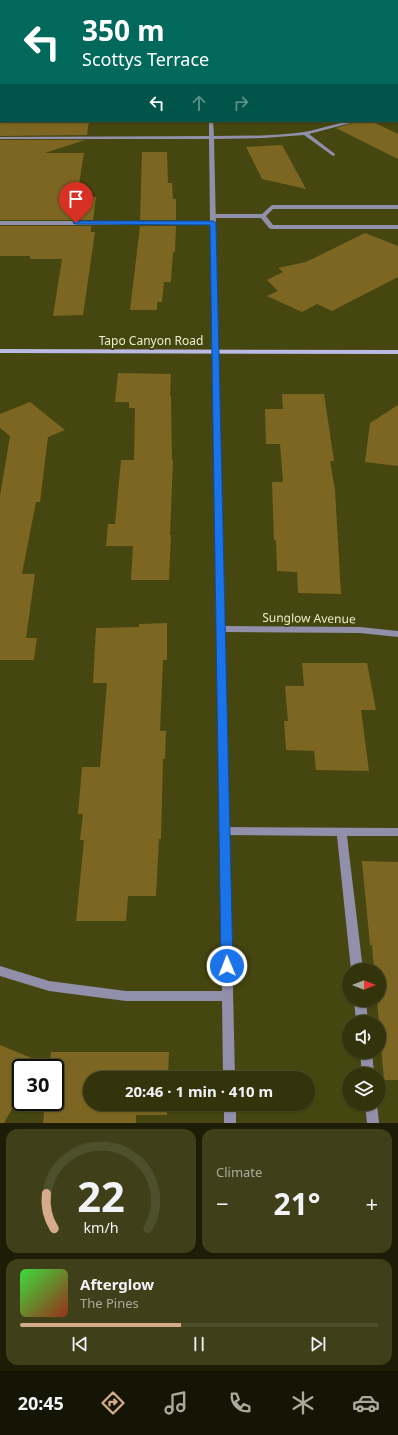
<!DOCTYPE html>
<meta charset="utf-8">
<style>
body{margin:0;font-family:"Noto Sans",sans-serif;background:#3f3f1a;color:#f1f3f6;height:100vh;display:flex;flex-direction:column;font-size:15px;white-space:nowrap}
*{box-sizing:border-box;margin:0}
p{font-size:13px;color:#a9aa9d}
.icon{flex:none;width:22px;height:22px;fill:none;stroke:currentColor;stroke-width:2;stroke-linecap:round;stroke-linejoin:round}
.map{position:relative;height:1123px;overflow:hidden}
.panel{display:flex;flex-direction:column;gap:6px;padding:6px;background:#1d1d07;flex:1}
.panel>*{flex:none}
.guide{position:absolute;left:0px;top:0px;width:398px;height:122px;box-shadow:0 1px 3px #0004,0 0 0 1px #4e4f2d;background:#00695c;color:#fff;overflow:hidden}
.needle{width:26px;rotate:90deg}
.tools{position:absolute;left:342px;top:963px;display:grid;gap:8px}
.tools a{display:grid;place-items:center;width:44px;height:44px;border-radius:50%;background:#34340c;box-shadow:0 1px 3px #0004,0 0 0 1px #4e4f2d;font-size:20px}
.speed{position:absolute;left:12px;top:1059px;display:flex;gap:8px;font-size:20px;font-weight:700;text-align:center}
.speed>*{display:grid;place-content:center;width:52px;height:52px;border-radius:50%;background:#34340c;box-shadow:0 1px 3px #0004,0 0 0 1px #4e4f2d;line-height:1}
.speed .limit{border:2px solid #111;border-radius:6px;background:#fff;color:#111}
.pin{position:absolute;display:grid;place-items:center;width:34px;height:34px;color:#fff;margin:-41px -17px;border-radius:50% 50% 50% 0;rotate:-45deg;box-shadow:0 0 4px #0007}
.pin .icon{rotate:45deg}
.me{position:absolute;width:44px;margin:-22px;rotate:359deg;stroke-linejoin:round;filter:drop-shadow(0 0 3px #0008)}
.turn{display:flex;align-items:center;gap:14px;height:84px;padding:0 16px;font-size:18px}
.turn .icon{width:52px;height:52px;stroke-width:2.5}
.turn b{display:block;font-size:28px;line-height:34px}
.lanes{display:flex;align-items:center;height:38px;padding:0 16px;background:#0003;justify-content:center;gap:20px;direction:ltr}
.lanes .off{opacity:.35}
.big{font-size:30px;font-weight:700;line-height:1.1}
.panel .widget{flex:1;display:flex;flex-direction:column;justify-content:center;gap:6px;min-width:0;padding:0 14px;border-radius:12px;background:#3f3f1a}
.panel .dial{align-items:center;gap:0}
.dial svg{height:104px;overflow:visible;fill:none;stroke:#4e4f2d;stroke-width:7;stroke-linecap:round;text-anchor:middle}
.dial text{fill:#f1f3f6;stroke:none}
.song{display:flex;align-items:center;gap:12px}
.cover{width:48px;height:48px;border-radius:6px;background:linear-gradient(135deg,hsl(120 70% 55%),hsl(10 70% 35%))}
.played{height:4px;border-radius:2px;background:linear-gradient(90deg,#d6ab8b 45%,#4e4f2d 45%)}
.keys{display:flex;justify-content:space-around;direction:ltr}
.heat{display:flex;justify-content:space-between;align-items:center;font-size:22px;direction:ltr}
.panel .tiles{flex:1;display:grid;gap:6px;grid-template-columns:1fr 1fr}
.widget:last-child{grid-column:span 2}
.trip{position:absolute;left:83px;top:1071px;width:232px;height:40px;border-radius:20px;background:#34340c;box-shadow:0 1px 3px #0004,0 0 0 1px #4e4f2d;font-weight:700;line-height:40px;text-align:center}
.tabs{display:flex;height:64px;justify-content:space-around;align-items:center;background:#151505;color:#a9aa9d}
.tabs .icon{width:28px;height:28px}
.tabs .current{color:#d6ab8b}
.tabs b{font-size:18px;color:#f1f3f6}
.map>svg:first-child{display:block}
.building{fill:#7d6621}
.lines{fill:none;stroke-linecap:round;stroke-linejoin:round}
.service{fill:#918faa;fill-rule:evenodd}
.minor{fill:#918faa;fill-rule:evenodd}
.secondary{fill:#bdb9e5;fill-rule:evenodd}
.route{fill:#1a73e8;stroke:#114b97}
.labels{text-anchor:middle;dominant-baseline:central;stroke-width:4;stroke-linejoin:round;paint-order:stroke}
.street-label{font-size:12px;fill:#ebedcb;stroke:#464610}
</style>
<div class="map">
<svg width="398" height="1123" viewBox="0 0 398 1123">
<rect width="100%" height="100%" fill="#464610"/>
<g class="building">
<path d="M 0,121 L 89,121 L 87,135 L 0,136 Z"/>
<path d="M 359,121 L 371,121 L 398,134 L 398,159 L 336,128 Z"/>
<path d="M 0,140 L 85,140 L 45,153 L 84,153 L 77,197 L 96,197 L 93,220 L 0,220 Z"/>
<path d="M 282,145 L 306,189 L 262,179 L 246,147 Z"/>
<path d="M 142,152 L 167,152 L 168,183 L 172,183 L 173,199 L 176,199 L 176,220 L 140,220 Z"/>
<path d="M 0,226 L 91,226 L 91,232 L 95,232 L 83,315 L 53,316 L 62,259 L 30,259 L 30,256 L 0,256 Z"/>
<path d="M 140,226 L 176,226 L 175,252 L 173,252 L 171,282 L 164,282 L 162,302 L 157,302 L 157,310 L 130,310 Z"/>
<path d="M 365,233 L 398,246 L 398,277 L 332,311 L 317,304 L 302,312 L 267,296 L 278,291 L 267,280 L 283,272 L 278,268 L 306,262 Z"/>
<path d="M 118,373 L 171,374 L 170,396 L 171,396 L 172,460 L 173,460 L 170,535 L 171,535 L 169,580 L 131,580 L 133,546 L 106,546 L 108,524 L 115,524 L 121,460 L 134,460 L 135,408 L 129,408 L 129,402 L 115,402 Z"/>
<path d="M 282,394 L 324,394 L 334,461 L 330,461 L 335,490 L 341,594 L 298,593 L 297,572 L 277,571 L 276,540 L 274,540 L 272,482 L 283,482 L 280,444 L 266,444 L 265,409 L 283,409 Z"/>
<path d="M 30,402 L 65,430 L 48,437 L 40,502 L 36,502 L 22,574 L 35,574 L 26,638 L 37,638 L 34,660 L 0,660 L 0,496 L 10,436 L 0,428 L 0,414 Z"/>
<path d="M 398,405 L 398,466 L 365,462 L 370,423 Z"/>
<path d="M 167,623 L 167,660 L 163,660 L 160,731 L 166,731 L 165,759 L 163,759 L 161,839 L 159,839 L 156,896 L 128,896 L 126,921 L 76,921 L 84,840 L 80,840 L 83,814 L 78,814 L 82,767 L 100,767 L 107,683 L 93,683 L 96,628 L 139,627 L 139,624 Z"/>
<path d="M 302,663 L 367,663 L 376,710 L 361,710 L 369,771 L 316,770 L 314,751 L 286,750 L 284,721 L 288,721 L 285,686 L 304,686 Z"/>
<path d="M 362,861 L 398,862 L 398,1080 L 384,1080 L 377,1000 L 379,1000 L 379,970 L 374,970 L 372,945 L 370,945 Z"/>
<path d="M 0,1045 L 39,1061 L 35,1068 L 21,1068 L 21,1093 L 4,1123 L 0,1123 Z"/>
<path d="M 51,1052 L 169,1052 L 168,1078 L 90,1078 L 90,1104 L 167,1104 L 167,1115 L 136,1115 L 136,1123 L 43,1123 L 45,1102 L 55,1102 L 55,1068 L 49,1068 Z"/>
</g>
<g class="lines">
<g class="service">
<path d="M 272,205 L 398,205 L 398,209 L 273,209 L 266,216 L 273,225 L 398,225 L 398,229 L 271,229 L 269,228 L 261,218 L 213,218 L 210,216 L 213,214 L 262,214 Z"/>
<path d="M 224,827 L 398,828 L 398,836 L 347,836 L 363,970 L 351,970 L 337,836 L 224,835 L 220,834 L 219,831 L 220,828 Z"/>
<path d="M 354,1000 L 366,1000 L 368,1022 L 356,1022 Z"/>
<path d="M 360,1052 L 372,1052 L 374,1074 L 362,1074 Z"/>
<path d="M 365,1104 L 377,1104 L 379,1123 L 367,1123 Z"/>
</g>
<g class="minor">
<rect x="206" y="0" width="4" height="1"/>
<rect x="367" y="0" width="4" height="1"/>
<rect x="397" y="17" width="1" height="2"/>
<rect x="0" y="58" width="1" height="2"/>
<rect x="397" y="106" width="1" height="2"/>
<path d="M 209,121 L 213,121 L 214,136 C 244,136 274,136 304,132 C 322,129 340,121 358,121 L 309,134 L 335,154 L 335,155 L 333,156 L 304,135 L 263,138 L 214,139 L 225,626 L 360,627 L 398,631 L 398,637 L 360,633 L 225,632 L 235,1078 L 223,1078 L 222,1001 L 126,1001 L 49,991 L 0,976 L 0,966 L 49,981 L 126,991 L 222,991 L 210,225 L 0,225 L 0,221 L 210,221 L 209,139 L 0,139 L 0,137 L 209,136 Z"/>
<rect x="224" y="1104" width="12" height="19"/>
</g>
<path class="secondary" d="M 0,349 L 398,350 L 398,354 L 0,353 Z"/>
</g>
<path class="route" d="M 74,221 L 213,221 L 216,223 L 233,966 L 231,970 L 227,972 L 222,970 L 221,966 L 210,225 L 76,224 L 73,223 Z"/>
<g class="labels">
<g class="street-label">
<text x="151" y="340">Tapo Canyon Road</text>
<text transform="translate(309 618) rotate(1)">Sunglow Avenue</text>
</g>
</g>
</svg>
<div class="tools">
<a><svg class="needle" viewBox="-14 -14 28 28"><path d="M0-13l5 13h-10z" fill="#e53935"/><path d="M0 13l5-13h-10z" fill="#a9aa9d"/></svg></a>
<a><svg class="icon" aria-label="sound" viewBox="0 0 24 24"><path d="M4 9h4l5-4v14l-5-4H4zM17 9q2 3 0 6"/></svg></a>
<a><svg class="icon" aria-label="layers" viewBox="0 0 24 24"><path d="M12 4l9 5-9 5-9-5zM3 14l9 5 9-5"/></svg></a>
</div>
<div class="speed"><div class="limit">30</div></div>
<div class="pin" style="left:76px;top:223px;background:#d93025"><svg class="icon" aria-label="arrive" viewBox="0 0 24 24"><path d="M6 21V4h12l-3 4 3 4H6"/></svg></div>
<svg class="me" style="left:227px;top:966px" viewBox="-20 -20 40 40"><circle r="17" fill="#1a73e8" stroke="#fff" stroke-width="3"/><path d="M0-11L8 9 0 5-8 9z" fill="#fff"/></svg>
<div class="trip">20:46 · 1 min · 410 m</div>
<div class="guide">
<div class="turn"><svg class="icon" aria-label="left" viewBox="0 0 24 24"><path d="M17 20v-9H6M10 6l-5 5 5 5"/></svg><div><b>350 m</b>Scottys Terrace</div></div>
<div class="lanes"><svg class="icon" aria-label="left" viewBox="0 0 24 24"><path d="M17 20v-9H6M10 6l-5 5 5 5"/></svg><svg class="icon off" aria-label="ahead" viewBox="0 0 24 24"><path d="M12 20V5M6 11l6-6 6 6"/></svg><svg class="icon off" aria-label="right" viewBox="0 0 24 24"><path d="M7 20v-9h11M14 6l5 5-5 5"/></svg></div>
</div>
</div>
<section class="panel">
<div class="tiles">
<div class="widget dial"><svg viewBox="0 0 100 80">
<path d="M14 69A42 42 0 1 1 86 69"/>
<path d="M14 69A42 42 0 0 1 8 42" stroke="#d6ab8b"/>
<text x="50" y="56" font-size="32" font-weight="700">22</text>
<text x="50" y="72" font-size="11">km/h</text>
</svg></div>
<div class="widget"><p>Climate</p>
<div class="heat"><a>−</a><b class="big">21°</b><a>+</a></div>
</div>
<div class="widget">
<div class="song"><i class="cover"></i><div><b>Afterglow</b><p>The Pines</p></div></div>
<div class="played"></div>
<div class="keys"><svg class="icon" aria-label="previous" viewBox="0 0 24 24"><path d="M18 5L8 12l10 7zM5 5v14"/></svg><svg class="icon" aria-label="pause" viewBox="0 0 24 24"><path d="M8 5v14M16 5v14"/></svg><svg class="icon" aria-label="next" viewBox="0 0 24 24"><path d="M6 5l10 7-10 7zM19 5v14"/></svg></div>
</div>
</div>
</section>
<nav class="tabs">
<b>20:45</b>
<svg class="icon current" aria-label="directions" viewBox="0 0 24 24"><path d="M12 3l9 9-9 9-9-9zM9 14v-3h6M13 9l2 2-2 2"/></svg>
<svg class="icon" aria-label="music" viewBox="0 0 24 24"><path d="M9 18V5l10-2v13"/><circle cx="6" cy="18" r="3"/><circle cx="16" cy="16" r="3"/></svg>
<svg class="icon" aria-label="phone" viewBox="0 0 24 24"><path d="M5 4h4l2 5-3 2q2 4 5 5l2-3 5 2v4C11 20 4 13 5 4z"/></svg>
<svg class="icon" aria-label="climate" viewBox="0 0 24 24"><path d="M12 3v18M4 7l16 10M4 17L20 7"/></svg>
<svg class="icon" aria-label="car" viewBox="0 0 24 24"><path d="M5 17H2v-5l4-1 3-4h7l3 4 3 1v5h-3M9 17h6M6 11h13"/><circle cx="7" cy="17" r="2"/><circle cx="17" cy="17" r="2"/></svg>
</nav>
